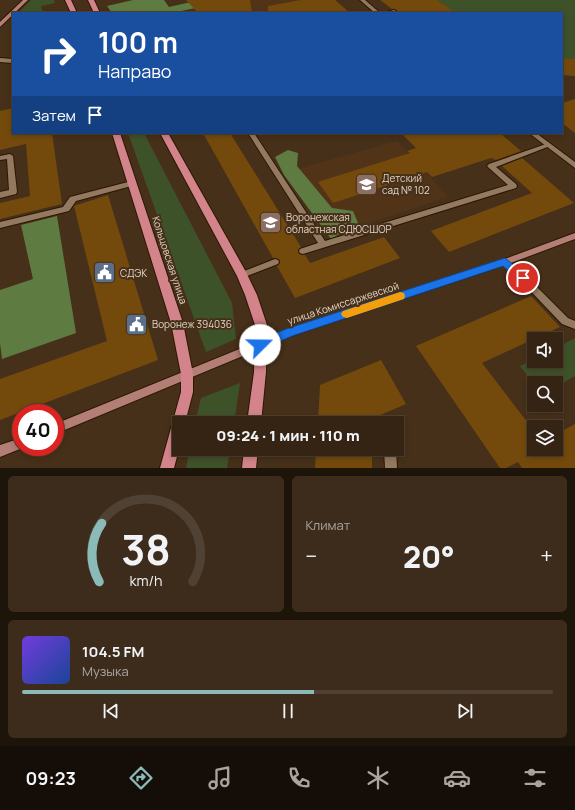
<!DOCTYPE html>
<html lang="ru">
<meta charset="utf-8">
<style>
body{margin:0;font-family:Manrope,sans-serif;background:#3d2c1c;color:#f1f3f6;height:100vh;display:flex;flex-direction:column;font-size:15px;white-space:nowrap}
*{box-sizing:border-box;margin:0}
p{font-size:13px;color:#aaa4a0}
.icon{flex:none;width:22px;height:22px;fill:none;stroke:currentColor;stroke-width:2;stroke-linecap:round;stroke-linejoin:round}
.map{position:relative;height:468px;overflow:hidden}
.details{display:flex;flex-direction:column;gap:8px;padding:8px;background:#1d140a;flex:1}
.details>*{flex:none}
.banner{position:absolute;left:12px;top:12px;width:551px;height:122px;border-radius:0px;box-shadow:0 2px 6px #0003,0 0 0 1px #4f4133;background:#1a4fa0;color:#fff;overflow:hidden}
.buttons{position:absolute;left:527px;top:332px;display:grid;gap:8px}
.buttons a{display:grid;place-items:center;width:36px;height:36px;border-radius:0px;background:#352413;box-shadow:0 2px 6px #0003,0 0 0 1px #4f4133;font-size:20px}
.speed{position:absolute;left:12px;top:404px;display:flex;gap:8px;font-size:20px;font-weight:700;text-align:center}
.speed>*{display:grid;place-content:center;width:52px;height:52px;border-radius:50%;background:#352413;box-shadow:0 2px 6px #0003,0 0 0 1px #4f4133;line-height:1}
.speed .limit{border:6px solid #d22;background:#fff;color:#111}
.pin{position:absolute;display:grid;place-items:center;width:34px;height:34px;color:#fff;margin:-17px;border:2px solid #fff;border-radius:50%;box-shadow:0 1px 4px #0007}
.me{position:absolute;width:44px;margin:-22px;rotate:68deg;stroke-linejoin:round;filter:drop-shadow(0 0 3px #0008)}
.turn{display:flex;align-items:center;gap:14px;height:84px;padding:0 20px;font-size:18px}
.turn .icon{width:52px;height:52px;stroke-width:2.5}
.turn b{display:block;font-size:28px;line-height:34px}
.then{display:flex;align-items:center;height:38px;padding:0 20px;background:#0003;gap:8px;font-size:15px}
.big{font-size:30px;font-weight:800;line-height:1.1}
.details .widget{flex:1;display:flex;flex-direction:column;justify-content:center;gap:6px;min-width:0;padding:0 14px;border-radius:6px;background:#3d2c1c}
.details .dial{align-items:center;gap:0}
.dial svg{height:104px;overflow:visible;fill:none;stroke:#4f4133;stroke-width:7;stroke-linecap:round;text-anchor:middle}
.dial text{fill:#f1f3f6;stroke:none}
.song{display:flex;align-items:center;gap:12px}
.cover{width:48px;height:48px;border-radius:6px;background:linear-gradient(135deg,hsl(260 70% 55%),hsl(220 70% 35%))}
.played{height:4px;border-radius:2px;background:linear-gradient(90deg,#8bbbb9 55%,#4f4133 55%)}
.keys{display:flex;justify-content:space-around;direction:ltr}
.heat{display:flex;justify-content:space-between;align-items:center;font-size:22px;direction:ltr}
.details .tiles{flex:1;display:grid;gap:8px;grid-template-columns:1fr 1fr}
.widget:last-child{grid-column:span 2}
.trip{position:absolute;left:172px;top:416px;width:232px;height:40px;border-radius:0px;background:#352413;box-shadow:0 2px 6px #0003,0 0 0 1px #4f4133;font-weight:800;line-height:40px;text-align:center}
.tab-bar{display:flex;height:64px;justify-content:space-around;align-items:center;background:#150e08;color:#aaa4a0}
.tab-bar .icon{width:28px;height:28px}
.tab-bar .current{color:#8bbbb9}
.tab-bar b{font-size:18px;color:#f1f3f6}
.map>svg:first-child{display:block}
.built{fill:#513418}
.green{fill:#3e5229}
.forest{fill:#5e7b41}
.building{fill:#734a0b}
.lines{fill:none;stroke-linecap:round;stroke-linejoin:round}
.lane-casing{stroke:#2d1702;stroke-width:2}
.street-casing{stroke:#2d1702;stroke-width:2}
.secondary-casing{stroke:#2d1702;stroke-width:2}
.primary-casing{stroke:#2d1702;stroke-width:2}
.lane{fill:#937960;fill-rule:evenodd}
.street{fill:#937960;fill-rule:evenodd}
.secondary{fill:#b37e75;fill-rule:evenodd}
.primary{fill:#d3838a;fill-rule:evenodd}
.route{fill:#1a73e8;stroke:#114b97}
.slow{fill:#f59e0b}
.labels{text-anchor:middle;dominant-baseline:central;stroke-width:4;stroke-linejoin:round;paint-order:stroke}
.poi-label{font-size:10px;fill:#e1d2c5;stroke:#473019;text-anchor:start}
.street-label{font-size:10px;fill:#e1d2c5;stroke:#473019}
</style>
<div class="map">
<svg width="575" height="468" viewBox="0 0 575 468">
<rect width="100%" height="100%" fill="#473019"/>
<g class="built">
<path d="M 223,0 L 335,0 L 310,13 L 234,13 Z"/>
<path d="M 397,141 L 448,197 L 332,235 L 290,171 Z"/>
</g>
<g class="green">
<path d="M 31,0 L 54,0 L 55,3 L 41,6 L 43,13 L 18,13 Z"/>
<path d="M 381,0 L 575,0 L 575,76 L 562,75 L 562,13 L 398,13 Z"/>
<path d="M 128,133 L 144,133 L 232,303 L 236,339 L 206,352 Z"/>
<path d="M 575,338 L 575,376 L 556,387 L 556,383 L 534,383 L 534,384 L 520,366 L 534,359 L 534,361 L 556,361 L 556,348 Z"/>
<path d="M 240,383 L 234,423 L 195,423 L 201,398 Z"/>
<path d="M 190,449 L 230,449 L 227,468 L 186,468 Z"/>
</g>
<g class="forest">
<path d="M 133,0 L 164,0 L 169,7 L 200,0 L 210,5 L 172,13 L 112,13 L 107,6 Z"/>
<path d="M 288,150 L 298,153 L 297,166 L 332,208 L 353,211 L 358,223 L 331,239 L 284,175 L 275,157 Z"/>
<path d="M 57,216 L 76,333 L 2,359 L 0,343 L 0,290 L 33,279 L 21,225 Z"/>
</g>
<g class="building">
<path d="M 186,0 L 250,0 L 252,13 L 198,13 Z"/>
<path d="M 301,0 L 335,0 L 350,13 L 268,13 L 268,6 Z"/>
<path d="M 380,0 L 437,0 L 456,13 L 398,13 L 397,10 L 392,9 Z"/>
<path d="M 562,58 L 575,59 L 575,76 L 562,75 Z"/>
<path d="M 575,99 L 575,133 L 562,123 L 562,103 Z"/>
<path d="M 13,108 L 13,133 L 52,133 L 62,204 L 0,219 L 0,203 L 30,196 L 26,144 L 0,150 L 0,111 Z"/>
<path d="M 203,133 L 230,133 L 301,247 L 298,250 L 299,254 L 305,255 L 310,263 L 384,237 L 400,258 L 295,298 L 277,266 L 280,263 L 279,259 L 273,258 Z"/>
<path d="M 401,133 L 500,133 L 521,151 L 496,160 L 491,158 L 432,177 L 427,172 L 333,203 L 318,182 L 410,153 L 407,151 L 416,148 Z"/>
<path d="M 522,158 L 574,203 L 449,252 L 431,231 L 532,193 L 502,166 Z"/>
<path d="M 108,195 L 158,360 L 0,420 L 0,379 L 107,341 L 74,206 Z"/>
<path d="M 531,296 L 560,327 L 482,363 L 534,431 L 534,449 L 556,449 L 556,434 L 575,424 L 575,468 L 522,468 L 518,462 L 506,468 L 500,468 L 416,346 Z"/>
<path d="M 381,360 L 406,404 L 371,419 L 371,423 L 318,423 L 320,385 Z"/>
<path d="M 316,449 L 372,449 L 372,468 L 315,468 Z"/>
</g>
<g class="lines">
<defs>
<g id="lane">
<path d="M 394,10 L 396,11 L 396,12 L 384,13 Z"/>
<path d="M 248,133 L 254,133 L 325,241 L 508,185 L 489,168 L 487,166 L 489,164 L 546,144 L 550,144 L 551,145 L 550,146 L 496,167 L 516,184 L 517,186 L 516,188 L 303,254 L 300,253 L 299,251 L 300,249 L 318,243 Z"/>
<path d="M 10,154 L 13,156 L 17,192 L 16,194 L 0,198 L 0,192 L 9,190 L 7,159 L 0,160 L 0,156 Z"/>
<path d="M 132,181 L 135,181 L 136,183 L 135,185 L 76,201 L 69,211 L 0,228 L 0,222 L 63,207 L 70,197 Z"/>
<path d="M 275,259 L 278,260 L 279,262 L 278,264 L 242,278 L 239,277 L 238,275 L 239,273 Z"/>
<path d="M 505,259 L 508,260 L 526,276 L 568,318 L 575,321 L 575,329 L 562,324 L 520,280 L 502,264 L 501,262 L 502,260 Z"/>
<path d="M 384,449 L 396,449 L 397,468 L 385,468 Z"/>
</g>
<g id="street">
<path d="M 360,0 L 365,0 L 380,13 L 375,13 Z"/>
<path d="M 0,58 L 13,59 L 13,63 L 0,62 Z"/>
<path d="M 529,133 L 536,133 L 575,162 L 575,168 Z"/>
</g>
<g id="secondary">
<path d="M 23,0 L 28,0 L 0,27 L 0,22 Z"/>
<path d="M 575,233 L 575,239 L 508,264 L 291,336 L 55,434 L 55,424 L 286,330 L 502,260 Z"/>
<path d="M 21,438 L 21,447 L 25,447 L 0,457 L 0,445 Z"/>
</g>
<g id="primary">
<path d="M 65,0 L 71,0 L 77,13 L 71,13 Z"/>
<path d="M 88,0 L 94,0 L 100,13 L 94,13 Z"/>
<path d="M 112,133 L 120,133 L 183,323 L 193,374 L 193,392 L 185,423 L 179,423 L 179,449 L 174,468 L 160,468 L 181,392 L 181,374 L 171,323 Z"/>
<path d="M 160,133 L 168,133 L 246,272 L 257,295 L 267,325 L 266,372 L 261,423 L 247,423 L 254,372 L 255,325 L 245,295 L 237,276 Z"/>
<path d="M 244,449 L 258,449 L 256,468 L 242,468 Z"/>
</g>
</defs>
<use href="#lane" class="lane-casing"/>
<use href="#street" class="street-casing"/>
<use href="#secondary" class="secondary-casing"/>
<use href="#primary" class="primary-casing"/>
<use href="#lane" class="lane"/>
<use href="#street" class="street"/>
<use href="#secondary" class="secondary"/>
<use href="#primary" class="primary"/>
</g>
<path class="route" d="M 505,258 L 526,275 L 528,278 L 526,280 L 519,280 L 503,266 L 292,336 L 260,350 L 256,348 L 254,345 L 256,341 L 289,328 Z"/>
<path class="slow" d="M 400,292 L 404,293 L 405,296 L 404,299 L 347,318 L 343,317 L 341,314 L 343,311 Z"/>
<defs>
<symbol id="school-square" viewBox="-11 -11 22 22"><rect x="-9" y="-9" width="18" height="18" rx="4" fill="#8d6e63" stroke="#473019"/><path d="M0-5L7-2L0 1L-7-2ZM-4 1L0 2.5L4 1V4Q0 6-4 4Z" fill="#fff"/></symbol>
<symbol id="civic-square" viewBox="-11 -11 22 22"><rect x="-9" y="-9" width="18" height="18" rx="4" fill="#5c6f8a" stroke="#473019"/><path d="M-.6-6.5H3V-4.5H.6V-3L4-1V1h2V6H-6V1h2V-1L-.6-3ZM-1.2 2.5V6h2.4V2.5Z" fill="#fff"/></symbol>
</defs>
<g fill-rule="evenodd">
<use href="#school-square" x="354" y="172" width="25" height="25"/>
<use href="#school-square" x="258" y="210" width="25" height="25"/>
<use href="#civic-square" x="92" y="260" width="25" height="25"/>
<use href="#civic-square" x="124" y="312" width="25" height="25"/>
</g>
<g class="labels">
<g class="poi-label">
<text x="382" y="178">Детский<tspan x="382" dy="12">сад № 102</tspan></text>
<text x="286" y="217">Воронежская<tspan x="286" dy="12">областная СДЮСШОР</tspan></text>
<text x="120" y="273">СДЭК</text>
<text x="152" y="324">Воронеж 394036</text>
</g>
<g class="street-label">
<text transform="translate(170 260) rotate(72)">Кольцовская улица</text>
<text transform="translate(343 303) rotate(-18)">улица Комиссаржевской</text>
</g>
</g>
</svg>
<div class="buttons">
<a><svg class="icon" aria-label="sound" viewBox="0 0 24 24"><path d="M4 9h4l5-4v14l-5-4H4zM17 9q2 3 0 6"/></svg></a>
<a><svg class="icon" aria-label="search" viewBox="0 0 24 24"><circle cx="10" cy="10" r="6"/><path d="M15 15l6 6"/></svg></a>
<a><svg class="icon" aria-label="layers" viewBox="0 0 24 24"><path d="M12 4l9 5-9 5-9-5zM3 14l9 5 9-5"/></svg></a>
</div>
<div class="speed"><div class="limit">40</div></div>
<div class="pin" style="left:523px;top:278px;background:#d93025"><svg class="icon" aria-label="arrive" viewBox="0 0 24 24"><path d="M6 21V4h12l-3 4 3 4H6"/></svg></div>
<svg class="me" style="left:260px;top:345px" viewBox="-20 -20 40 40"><circle r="19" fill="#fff"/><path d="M0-13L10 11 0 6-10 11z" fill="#1a73e8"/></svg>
<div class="trip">09:24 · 1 мин · 110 m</div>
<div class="banner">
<div class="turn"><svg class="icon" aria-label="right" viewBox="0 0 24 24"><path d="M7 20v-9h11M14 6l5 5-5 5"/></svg><div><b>100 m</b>Направо</div></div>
<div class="then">Затем<svg class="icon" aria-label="arrive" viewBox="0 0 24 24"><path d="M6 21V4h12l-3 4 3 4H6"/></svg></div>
</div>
</div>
<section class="details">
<div class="tiles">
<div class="widget dial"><svg viewBox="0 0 100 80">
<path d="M14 69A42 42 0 1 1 86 69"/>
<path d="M14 69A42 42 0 0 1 16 24" stroke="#8bbbb9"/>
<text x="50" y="56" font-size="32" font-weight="700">38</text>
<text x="50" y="72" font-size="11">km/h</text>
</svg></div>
<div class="widget"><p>Климат</p>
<div class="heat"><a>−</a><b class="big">20°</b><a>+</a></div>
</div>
<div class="widget">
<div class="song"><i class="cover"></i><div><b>104.5 FM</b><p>Музыка</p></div></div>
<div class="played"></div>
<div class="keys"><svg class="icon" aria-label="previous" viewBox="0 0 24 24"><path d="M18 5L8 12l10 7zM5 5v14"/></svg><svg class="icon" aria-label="pause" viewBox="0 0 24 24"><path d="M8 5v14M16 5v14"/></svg><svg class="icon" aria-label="next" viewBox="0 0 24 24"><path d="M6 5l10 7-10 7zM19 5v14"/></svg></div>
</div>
</div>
</section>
<nav class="tab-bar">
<b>09:23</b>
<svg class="icon current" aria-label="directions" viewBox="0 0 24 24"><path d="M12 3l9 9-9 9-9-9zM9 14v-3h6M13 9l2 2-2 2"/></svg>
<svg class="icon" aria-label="music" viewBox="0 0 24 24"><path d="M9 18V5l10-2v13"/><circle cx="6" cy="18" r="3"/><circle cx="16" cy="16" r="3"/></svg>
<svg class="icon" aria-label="phone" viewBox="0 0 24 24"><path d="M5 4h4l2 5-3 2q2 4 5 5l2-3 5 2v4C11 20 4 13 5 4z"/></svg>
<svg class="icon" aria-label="climate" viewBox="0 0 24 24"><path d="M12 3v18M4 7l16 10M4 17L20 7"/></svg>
<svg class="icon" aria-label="car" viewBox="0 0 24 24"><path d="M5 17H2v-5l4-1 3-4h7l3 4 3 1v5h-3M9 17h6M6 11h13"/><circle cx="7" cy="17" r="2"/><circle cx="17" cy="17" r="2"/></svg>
<svg class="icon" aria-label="filters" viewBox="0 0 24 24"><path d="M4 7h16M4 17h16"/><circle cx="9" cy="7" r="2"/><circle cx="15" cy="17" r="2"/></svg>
</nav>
